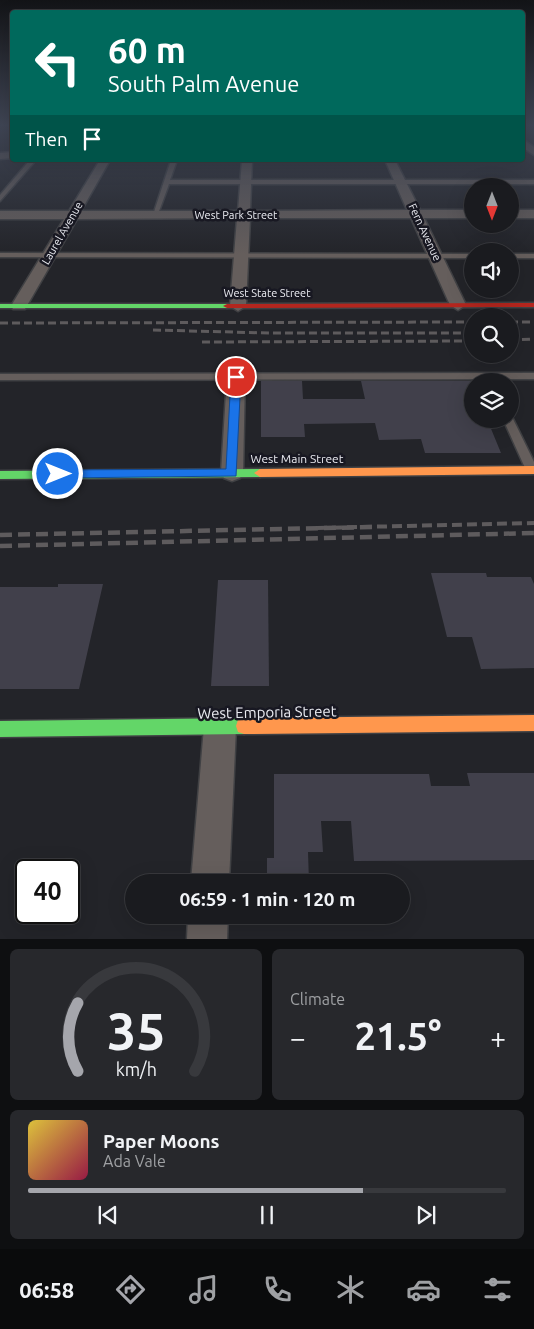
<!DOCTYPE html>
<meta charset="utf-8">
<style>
body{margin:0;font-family:Ubuntu,sans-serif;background:#27282c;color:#f1f3f6;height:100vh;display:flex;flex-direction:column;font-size:19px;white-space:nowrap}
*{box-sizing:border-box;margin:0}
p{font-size:16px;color:#9fa1a4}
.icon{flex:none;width:28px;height:28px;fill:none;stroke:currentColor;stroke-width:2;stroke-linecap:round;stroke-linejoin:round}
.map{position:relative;height:939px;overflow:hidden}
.side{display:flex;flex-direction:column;gap:10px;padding:10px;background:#0e0f11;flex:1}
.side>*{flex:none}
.banner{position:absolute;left:10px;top:10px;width:515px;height:152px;border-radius:5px;box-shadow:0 5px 20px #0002,0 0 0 1px #38393d;background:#00695c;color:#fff;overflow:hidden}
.needle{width:32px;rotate:180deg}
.tools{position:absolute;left:464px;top:178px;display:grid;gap:10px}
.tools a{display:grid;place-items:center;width:55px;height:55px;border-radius:50%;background:#1a1b1f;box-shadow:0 5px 20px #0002,0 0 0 1px #38393d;font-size:25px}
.speed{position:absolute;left:15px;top:859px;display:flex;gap:10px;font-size:25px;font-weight:700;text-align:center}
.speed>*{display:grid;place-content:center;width:65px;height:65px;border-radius:50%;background:#1a1b1f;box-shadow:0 5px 20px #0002,0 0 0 1px #38393d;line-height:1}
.speed .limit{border:2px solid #111;border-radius:8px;background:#fff;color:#111}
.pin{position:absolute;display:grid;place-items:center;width:42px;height:42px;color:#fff;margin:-21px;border:2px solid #fff;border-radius:50%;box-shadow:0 1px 5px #0007}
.me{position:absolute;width:55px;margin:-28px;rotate:90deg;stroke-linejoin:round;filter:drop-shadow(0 0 4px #0008)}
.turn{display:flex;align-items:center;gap:18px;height:105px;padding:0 15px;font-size:22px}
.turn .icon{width:65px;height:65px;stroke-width:2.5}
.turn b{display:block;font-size:35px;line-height:42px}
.then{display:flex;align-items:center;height:48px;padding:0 15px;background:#0003;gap:10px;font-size:19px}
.big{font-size:38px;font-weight:600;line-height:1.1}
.side .tile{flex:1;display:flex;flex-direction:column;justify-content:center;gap:8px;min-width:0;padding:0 18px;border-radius:8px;background:#27282c}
.side .dial{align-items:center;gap:0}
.dial svg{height:130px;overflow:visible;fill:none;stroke:#38393d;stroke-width:7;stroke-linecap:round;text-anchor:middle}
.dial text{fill:#f1f3f6;stroke:none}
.song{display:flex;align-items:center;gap:15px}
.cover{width:60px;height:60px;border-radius:8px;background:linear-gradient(135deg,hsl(50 70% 55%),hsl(340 70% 35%))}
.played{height:5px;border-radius:2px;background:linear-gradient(90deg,#a5a6ac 70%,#38393d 70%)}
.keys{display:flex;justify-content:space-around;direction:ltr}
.heat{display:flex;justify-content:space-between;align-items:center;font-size:28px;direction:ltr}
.side .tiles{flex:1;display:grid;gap:10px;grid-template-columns:1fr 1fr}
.tile:last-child{grid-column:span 2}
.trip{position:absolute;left:125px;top:874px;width:285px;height:50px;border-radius:25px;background:#1a1b1f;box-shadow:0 5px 20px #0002,0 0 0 1px #38393d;font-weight:600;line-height:50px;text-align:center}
.tab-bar{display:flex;height:80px;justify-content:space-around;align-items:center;background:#0a0b0c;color:#9fa1a4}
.tab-bar .icon{width:35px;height:35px}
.tab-bar .on{color:#a5a6ac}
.tab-bar b{font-size:22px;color:#f1f3f6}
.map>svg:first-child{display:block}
.building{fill:#41404b}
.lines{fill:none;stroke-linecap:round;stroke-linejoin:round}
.lane-casing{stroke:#404144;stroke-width:3}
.street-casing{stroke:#404144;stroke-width:3}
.fast-casing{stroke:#404144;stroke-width:3}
.slow-casing{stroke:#404144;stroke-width:3}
.jam-casing{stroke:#404144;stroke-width:3}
.lane{fill:#655e5c;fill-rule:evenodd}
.street{fill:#655e5c;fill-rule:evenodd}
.fast{fill:#63d668;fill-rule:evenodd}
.slow{fill:#ff974d;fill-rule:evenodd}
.jam{fill:#b3261e;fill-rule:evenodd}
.rail-far2{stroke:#5e5b5d;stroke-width:3;stroke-dasharray:8 4;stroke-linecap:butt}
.rail-far1{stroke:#5e5b5d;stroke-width:4;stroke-dasharray:10 5;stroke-linecap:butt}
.rail{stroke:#5e5b5d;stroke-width:4.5;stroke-dasharray:12 6;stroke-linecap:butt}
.route{fill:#1a73e8;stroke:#114b97}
.labels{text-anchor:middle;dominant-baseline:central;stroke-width:5;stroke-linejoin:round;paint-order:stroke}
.far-street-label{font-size:11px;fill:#ebecf2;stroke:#181822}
.street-label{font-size:12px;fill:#ebecf2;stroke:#181822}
.near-street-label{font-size:15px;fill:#ebecf2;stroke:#181822}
</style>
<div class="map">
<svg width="534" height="939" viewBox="0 0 534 939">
<rect width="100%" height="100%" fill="#232429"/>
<g class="building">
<path d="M 261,381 L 302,381 L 303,399 L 365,399 L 361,381 L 472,381 L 472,419 L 487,419 L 501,453 L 425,453 L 421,439 L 379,440 L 375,423 L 304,424 L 305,437 L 261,437 Z"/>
<path d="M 431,573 L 486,573 L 487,577 L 531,577 L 534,584 L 534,668 L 481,669 L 472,637 L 447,637 Z"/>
<path d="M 218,580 L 268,580 L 269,686 L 211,686 Z"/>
<path d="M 58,584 L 103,584 L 79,689 L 0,689 L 0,587 L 58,587 Z"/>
<path d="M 467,773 L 534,773 L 534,860 L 354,861 L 351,821 L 321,821 L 323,852 L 308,852 L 309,882 L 267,882 L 267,858 L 274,858 L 274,774 L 429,774 L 431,786 L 470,786 Z"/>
</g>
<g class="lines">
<defs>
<g id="lane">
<path d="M 30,160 L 36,160 L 0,201 L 0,195 Z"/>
<path d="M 171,160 L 177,160 L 170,180 L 534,180 L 534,184 L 169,184 L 158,214 L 153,215 Z"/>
<path d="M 0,253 L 472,254 L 472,258 L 0,257 Z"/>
<rect x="510" y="254" width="24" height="4"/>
<path d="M 534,373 L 534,379 L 0,380 L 0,374 Z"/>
<path d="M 510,416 L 513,419 L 534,462 L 534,473 L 528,473 L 526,470 L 503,419 L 510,419 Z"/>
</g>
<g id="street">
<path d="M 522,139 L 534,147 L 534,155 L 522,147 Z"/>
<path d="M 12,152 L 12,158 L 0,159 L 0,153 Z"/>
<path d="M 100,160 L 110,160 L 81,211 L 238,211 L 242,160 L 252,160 L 250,211 L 407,210 L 385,160 L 395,160 L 420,210 L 472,210 L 472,218 L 424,218 L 466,305 L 458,310 L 450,305 L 411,218 L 250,218 L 246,306 L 238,311 L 230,306 L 237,218 L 77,219 L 25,309 L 13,309 L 11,306 L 64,219 L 0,219 L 0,211 L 69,211 Z"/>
<rect x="510" y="210" width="24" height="8"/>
<path d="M 236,371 L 243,373 L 245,377 L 243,473 L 240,478 L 232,481 L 224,478 L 221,473 L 227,377 L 229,373 Z"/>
<path d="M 220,711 L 231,716 L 236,727 L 229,882 L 191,882 L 204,727 L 209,716 Z"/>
<path d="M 188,915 L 228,915 L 227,939 L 187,939 Z"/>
</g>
<g id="fast">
<path d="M 0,304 L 227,304 L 231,306 L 227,308 L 0,308 Z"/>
<path d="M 260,469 L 266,473 L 260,477 L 0,479 L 0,471 Z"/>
<path d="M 244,718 L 250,720 L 252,726 L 250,732 L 244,734 L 0,737 L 0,721 Z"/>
</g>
<g id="slow">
<path d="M 534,466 L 534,474 L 260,477 L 254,473 L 260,469 Z"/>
<path d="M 534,715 L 534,731 L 244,734 L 238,732 L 236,726 L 238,720 L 244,718 Z"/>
</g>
<path id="jam" d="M 534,303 L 534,307 L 227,308 L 223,306 L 227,304 Z"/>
</defs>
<use href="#lane" class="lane-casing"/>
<use href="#street" class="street-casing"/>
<use href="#fast" class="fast-casing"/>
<use href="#slow" class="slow-casing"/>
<use href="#jam" class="jam-casing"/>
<use href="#lane" class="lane"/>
<use href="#street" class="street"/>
<use href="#fast" class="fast"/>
<use href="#slow" class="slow"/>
<use href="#jam" class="jam"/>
<g class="rail-far2">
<path d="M 510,322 L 534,322"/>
<path d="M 0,323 L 472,322"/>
<path d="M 153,330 L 269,333 L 472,333"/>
<path d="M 510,340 L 534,339"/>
<path d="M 202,342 L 472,341"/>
</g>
<path class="rail-far1" d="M 317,528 L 534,523"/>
<g class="rail">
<path d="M 0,535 L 372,527"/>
<path d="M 0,546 L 534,533"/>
</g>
</g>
<linearGradient id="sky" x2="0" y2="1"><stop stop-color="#131417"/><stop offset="0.49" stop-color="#3f4554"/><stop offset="1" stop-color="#3f4554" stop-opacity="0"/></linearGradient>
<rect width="534" height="255" fill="url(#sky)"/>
<path class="route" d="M 236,374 L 241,377 L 236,476 L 58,478 L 52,474 L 58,470 L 226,469 L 231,377 Z"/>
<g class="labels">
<g class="far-street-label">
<text x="236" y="215">West Park Street</text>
<text transform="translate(425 232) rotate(65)">Fern Avenue</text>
<text transform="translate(62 233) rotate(-60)">Laurel Avenue</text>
<text x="267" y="293">West State Street</text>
</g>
<g class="street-label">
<text x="297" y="458">West Main Street</text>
</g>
<g class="near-street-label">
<text transform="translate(267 712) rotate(-1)">West Emporia Street</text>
</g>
</g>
</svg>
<div class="tools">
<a><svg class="needle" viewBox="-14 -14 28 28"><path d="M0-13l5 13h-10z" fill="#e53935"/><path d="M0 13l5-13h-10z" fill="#9fa1a4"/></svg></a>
<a><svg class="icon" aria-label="sound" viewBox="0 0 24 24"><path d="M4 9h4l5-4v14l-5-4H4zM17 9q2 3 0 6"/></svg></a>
<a><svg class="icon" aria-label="search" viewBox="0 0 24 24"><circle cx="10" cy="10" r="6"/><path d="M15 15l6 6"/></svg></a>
<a><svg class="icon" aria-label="layers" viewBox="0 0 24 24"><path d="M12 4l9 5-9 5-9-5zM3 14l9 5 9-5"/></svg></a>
</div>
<div class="speed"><div class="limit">40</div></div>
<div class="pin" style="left:236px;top:377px;background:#d93025"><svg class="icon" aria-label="arrive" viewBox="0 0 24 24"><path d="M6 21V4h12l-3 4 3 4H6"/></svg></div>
<svg class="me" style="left:58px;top:474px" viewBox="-20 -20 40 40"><circle r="17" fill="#1a73e8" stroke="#fff" stroke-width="3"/><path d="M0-11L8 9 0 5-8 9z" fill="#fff"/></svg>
<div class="trip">06:59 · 1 min · 120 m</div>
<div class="banner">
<div class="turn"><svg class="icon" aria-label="left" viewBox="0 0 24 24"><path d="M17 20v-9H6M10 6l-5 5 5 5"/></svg><div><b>60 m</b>South Palm Avenue</div></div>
<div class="then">Then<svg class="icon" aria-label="arrive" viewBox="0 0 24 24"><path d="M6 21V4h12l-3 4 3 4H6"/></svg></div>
</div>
</div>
<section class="side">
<div class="tiles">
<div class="tile dial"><svg viewBox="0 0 100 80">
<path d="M14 69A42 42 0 1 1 86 69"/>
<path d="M14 69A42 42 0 0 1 14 27" stroke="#a5a6ac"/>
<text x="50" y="56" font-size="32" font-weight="700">35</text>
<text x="50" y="72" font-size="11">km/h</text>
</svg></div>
<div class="tile"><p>Climate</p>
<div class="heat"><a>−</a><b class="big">21.5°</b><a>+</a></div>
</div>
<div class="tile">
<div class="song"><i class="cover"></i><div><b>Paper Moons</b><p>Ada Vale</p></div></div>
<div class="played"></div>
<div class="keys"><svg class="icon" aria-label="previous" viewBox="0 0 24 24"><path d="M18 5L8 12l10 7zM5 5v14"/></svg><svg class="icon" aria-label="pause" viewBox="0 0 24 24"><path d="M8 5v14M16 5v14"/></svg><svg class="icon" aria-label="next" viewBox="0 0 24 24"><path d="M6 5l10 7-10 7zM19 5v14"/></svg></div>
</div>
</div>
</section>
<nav class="tab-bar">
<b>06:58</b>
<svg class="icon on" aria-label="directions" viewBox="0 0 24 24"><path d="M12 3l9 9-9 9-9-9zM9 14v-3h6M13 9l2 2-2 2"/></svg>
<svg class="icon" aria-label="music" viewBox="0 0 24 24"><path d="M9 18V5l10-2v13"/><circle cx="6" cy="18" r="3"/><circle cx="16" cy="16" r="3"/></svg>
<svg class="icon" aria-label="phone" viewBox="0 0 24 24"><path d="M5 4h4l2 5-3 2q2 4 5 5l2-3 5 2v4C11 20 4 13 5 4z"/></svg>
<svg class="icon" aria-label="climate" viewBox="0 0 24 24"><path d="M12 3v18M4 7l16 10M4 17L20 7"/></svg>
<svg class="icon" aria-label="car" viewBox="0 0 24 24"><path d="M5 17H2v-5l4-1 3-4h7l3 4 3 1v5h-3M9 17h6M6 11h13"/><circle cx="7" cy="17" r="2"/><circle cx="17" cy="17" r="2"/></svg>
<svg class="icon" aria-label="filters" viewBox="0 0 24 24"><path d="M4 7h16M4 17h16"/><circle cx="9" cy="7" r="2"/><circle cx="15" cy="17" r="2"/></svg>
</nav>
